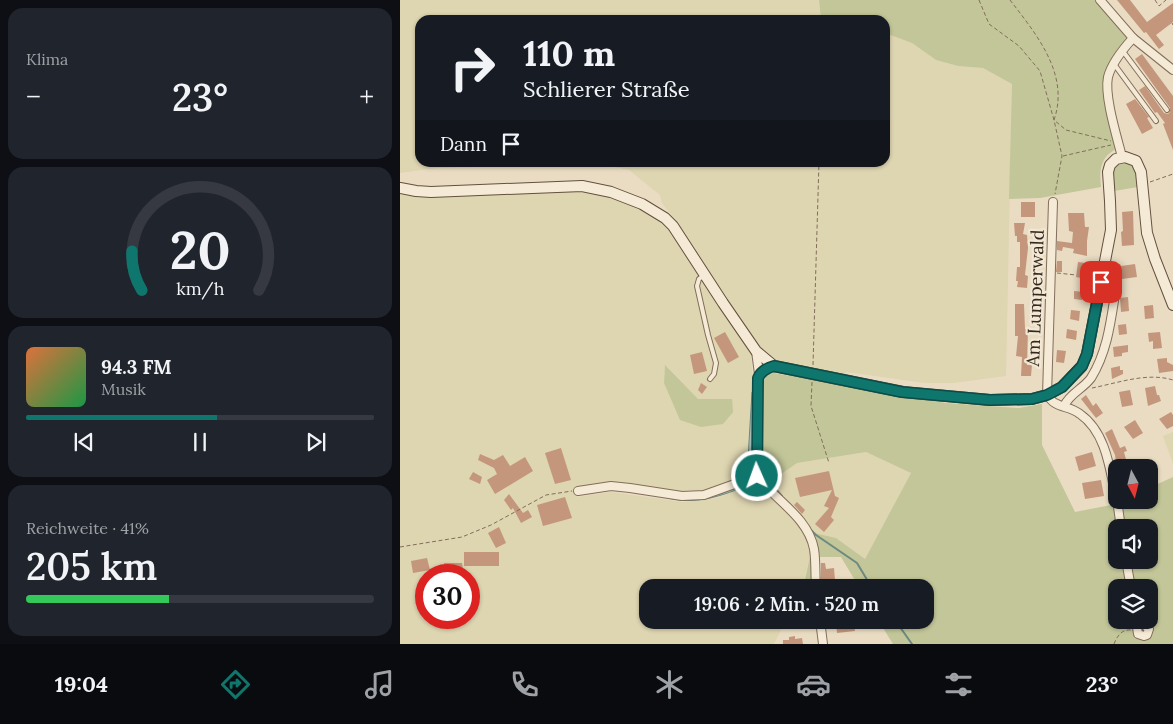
<!DOCTYPE html>
<html lang="de">
<meta charset="utf-8">
<style>
body{margin:0;font-family:Lora,serif;background:#20242c;color:#f1f3f6;height:100vh;display:flex;flex-direction:column;font-size:19px;white-space:nowrap}
*{box-sizing:border-box;margin:0}
p{font-size:16px;color:#9ea1a6}
.icon{flex:none;width:28px;height:28px;fill:none;stroke:currentColor;stroke-width:2;stroke-linecap:round;stroke-linejoin:round}
.map{position:relative;flex:1;overflow:hidden}
.drawer{display:flex;flex-direction:column;gap:8px;padding:8px;background:#0d0f14;width:400px}
.drawer>*{flex:none}
.banner{position:absolute;left:15px;top:15px;width:475px;height:152px;border-radius:15px;box-shadow:0 1px 4px #0004;background:#171b24;color:#f1f3f6;overflow:hidden}
.needle{width:32px;rotate:173deg}
.controls{position:absolute;left:708px;top:459px;display:grid;gap:10px}
.controls a{display:grid;place-items:center;width:50px;height:50px;border-radius:10px;background:#171b24;box-shadow:0 1px 4px #0004;font-size:25px}
.speed{position:absolute;left:15px;top:564px;display:flex;gap:10px;font-size:25px;font-weight:700;text-align:center}
.speed>*{display:grid;place-content:center;width:65px;height:65px;border-radius:50%;background:#171b24;box-shadow:0 1px 4px #0004;line-height:1}
.speed .limit{border:8px solid #d22;background:#fff;color:#111}
.pin{position:absolute;display:grid;place-items:center;width:42px;height:42px;color:#fff;margin:-21px;border-radius:10px;box-shadow:0 2px 8px #0006}
.me{position:absolute;width:55px;margin:-28px;rotate:358deg;stroke-linejoin:round;filter:drop-shadow(0 0 4px #0008)}
.turn{display:flex;align-items:center;gap:18px;height:105px;padding:0 25px;font-size:22px}
.turn .icon{width:65px;height:65px;stroke-width:2.5}
.turn b{display:block;font-size:35px;line-height:42px}
.then{display:flex;align-items:center;height:48px;padding:0 25px;background:#0003;gap:10px;font-size:19px}
.big{font-size:38px;font-weight:600;line-height:1.1}
.drawer .tile{flex:1;display:flex;flex-direction:column;justify-content:center;gap:8px;min-width:0;padding:0 18px;border-radius:15px;background:#20242c}
.drawer .dial{align-items:center;gap:0}
.dial svg{height:130px;overflow:visible;fill:none;stroke:#363941;stroke-width:7;stroke-linecap:round;text-anchor:middle}
.dial text{fill:#f1f3f6;stroke:none}
.song{display:flex;align-items:center;gap:15px}
.cover{width:60px;height:60px;border-radius:8px;background:linear-gradient(135deg,hsl(20 70% 55%),hsl(140 70% 35%))}
.played{height:5px;border-radius:2px;background:linear-gradient(90deg,#0f766e 55%,#363941 55%)}
.keys{display:flex;justify-content:space-around;direction:ltr}
.heat{display:flex;justify-content:space-between;align-items:center;font-size:28px;direction:ltr}
.charge{height:8px;border-radius:4px;background:linear-gradient(90deg,#34c759 41%,#363941 0)}
.trip{position:absolute;left:239px;top:579px;width:295px;height:50px;border-radius:15px;background:#171b24;box-shadow:0 1px 4px #0004;font-weight:600;line-height:50px;text-align:center}
.tab-bar{display:flex;height:80px;justify-content:space-around;align-items:center;background:#090b0e;color:#9ea1a6}
.tab-bar .icon{width:35px;height:35px}
.tab-bar .selected{color:#0f766e}
.tab-bar b{font-size:22px;color:#f1f3f6}
main{display:flex;flex:1;min-height:0}
.map>svg:first-child{display:block}
.farmland{fill:#ded5b1;fill-rule:evenodd}
.green{fill:#c2c698;fill-rule:evenodd}
.water{fill:#a5bcb5;stroke:#6d8981}
.lines{fill:none;stroke-linecap:round;stroke-linejoin:round}
.stream{stroke:#6d8981;stroke-width:2}
.building{fill:#c4977c}
.service-casing{stroke:#826e5c;stroke-width:6}
.minor-casing{stroke:#826e5c;stroke-width:10}
.secondary-casing{stroke:#63503f;stroke-width:12}
.path{stroke:#826e5c;stroke-width:1;stroke-dasharray:4 2.5;stroke-linecap:butt}
.service{stroke:#f5ead5;stroke-width:4}
.minor{stroke:#f5ead5;stroke-width:8}
.secondary{stroke:#f5ead5;stroke-width:10}
.route-casing{stroke:#0a4d48;stroke-width:12}
.route{stroke:#0f766e;stroke-width:9}
.labels{text-anchor:middle;dominant-baseline:central;stroke-width:4.5;stroke-linejoin:round;paint-order:stroke}
.street-label{font-size:18px;fill:#33271e;stroke:#f1e7d2}
</style>
<main>
<section class="drawer">
<div class="tile"><p>Klima</p>
<div class="heat"><a>−</a><b class="big">23°</b><a>+</a></div>
</div>
<div class="tile dial"><svg viewBox="0 0 100 80">
<path d="M14 69A42 42 0 1 1 86 69"/>
<path d="M14 69A42 42 0 0 1 8 45" stroke="#0f766e"/>
<text x="50" y="56" font-size="32" font-weight="700">20</text>
<text x="50" y="72" font-size="11">km/h</text>
</svg></div>
<div class="tile">
<div class="song"><i class="cover"></i><div><b>94.3 FM</b><p>Musik</p></div></div>
<div class="played"></div>
<div class="keys"><svg class="icon" aria-label="previous" viewBox="0 0 24 24"><path d="M18 5L8 12l10 7zM5 5v14"/></svg><svg class="icon" aria-label="pause" viewBox="0 0 24 24"><path d="M8 5v14M16 5v14"/></svg><svg class="icon" aria-label="next" viewBox="0 0 24 24"><path d="M6 5l10 7-10 7zM19 5v14"/></svg></div>
</div>
<div class="tile"><p>Reichweite · 41%</p><b class="big">205 km</b><div class="charge"></div></div>
</section>
<div class="map">
<svg width="773" height="644" viewBox="0 0 773 644">
<rect width="100%" height="100%" fill="#e9dcc3"/>
<g class="farmland">
<path d="M 0,0 L 419,0 L 421,20 L 20,20 L 20,162 L 160,163 L 145,165 L 37,168 L 0,173 Z"/>
<path d="M 485,33 L 512,43 L 536,60 L 558,66 L 583,68 L 612,84 L 606,376 L 553,383 L 525,383 L 446,372 L 445,376 L 408,370 L 375,360 L 357,347 L 275,220 L 262,203 L 260,195 L 229,170 L 195,163 L 485,162 Z"/>
<path d="M 170,191 L 208,196 L 236,207 L 255,217 L 271,231 L 351,350 L 353,389 L 347,475 L 312,489 L 283,493 L 216,484 L 178,491 L 177,497 L 211,492 L 282,502 L 317,498 L 351,484 L 365,490 L 404,532 L 411,548 L 410,557 L 402,587 L 248,588 L 248,620 L 386,620 L 374,644 L 0,644 L 0,192 L 24,197 ZM 265,366 L 266,366 L 298,399 L 264,383 ZM 26,575 L 69,575 L 69,618 L 26,618 Z"/>
<path d="M 773,432 L 773,464 L 763,436 Z"/>
<path d="M 466,452 L 511,473 L 465,559 L 436,538 L 410,532 L 367,484 L 397,463 Z"/>
</g>
<g class="green">
<path d="M 419,0 L 700,0 L 733,38 L 708,77 L 720,148 C 701,154 699,169 701,187 L 640,198 L 609,199 L 612,84 L 583,68 L 558,66 L 536,60 L 512,43 L 485,33 L 485,20 L 421,20 Z"/>
<path d="M 724,161 C 736,165 737,176 738,187 L 714,191 C 713,179 711,166 724,161 Z"/>
<path d="M 265,365 L 298,399 L 332,399 L 333,412 L 323,424 L 301,427 L 280,420 L 264,383 Z"/>
<path d="M 374,373 L 546,403 L 619,408 L 642,404 L 642,445 L 675,512 L 711,505 L 723,500 L 749,500 L 749,488 L 773,477 L 773,644 L 493,644 L 478,620 L 525,620 L 525,588 L 459,587 L 441,557 L 417,557 L 410,532 L 436,538 L 465,559 L 511,473 L 466,452 L 397,463 L 367,484 L 359,468 L 361,382 L 366,374 ZM 716,528 L 749,528 L 749,560 L 716,560 ZM 716,588 L 749,588 L 749,620 L 716,620 Z"/>
<path d="M 410,557 L 413,587 L 402,588 L 404,583 Z"/>
<path d="M 386,620 L 416,620 L 417,622 L 383,627 Z"/>
</g>
<g class="water">
<path d="M 352,392 L 355,392 L 353,462 L 352,470 L 347,475 Z"/>
<path d="M 349,481 L 351,484 C 322,496 295,506 264,497 L 264,495 L 288,498 Z"/>
</g>
<g class="lines">
<g class="stream">
<path d="M 363,475 L 382,496"/>
<path d="M 411,530 L 416,535 L 457,563 L 472,588"/>
<path d="M 495,620 L 512,644"/>
</g>
</g>
<g class="building">
<path d="M 717,0 L 730,0 L 747,22 L 773,3 L 773,22 L 756,35 L 764,45 L 759,49 L 746,32 L 744,33 Z"/>
<path d="M 742,54 L 773,96 L 773,150 L 763,124 L 765,123 L 757,112 L 755,113 L 739,90 L 745,86 L 764,113 L 768,114 L 770,112 L 770,108 L 735,59 Z"/>
<path d="M 735,99 L 749,117 L 747,118 L 753,128 L 742,134 L 726,104 Z"/>
<rect x="621" y="202" width="14" height="15"/>
<path d="M 733,211 L 734,245 L 722,246 L 721,232 L 723,231 L 722,212 Z"/>
<path d="M 668,213 L 684,213 L 685,227 L 689,227 L 687,241 L 687,256 L 673,253 L 674,249 L 663,247 L 662,251 L 657,250 L 657,241 L 672,243 L 673,232 L 669,231 Z"/>
<path d="M 614,223 L 625,223 L 623,234 L 627,235 L 628,248 L 625,275 L 628,276 L 627,288 L 617,287 L 618,281 L 616,281 L 617,267 L 620,267 L 620,242 L 617,242 L 617,236 L 615,236 Z"/>
<path d="M 657,261 L 662,261 L 662,272 L 656,272 Z"/>
<path d="M 678,262 L 686,263 L 686,266 L 688,266 L 686,279 L 676,277 Z"/>
<path d="M 720,264 L 721,266 L 735,264 L 737,277 L 722,279 L 722,282 L 715,282 L 713,265 Z"/>
<path d="M 674,291 L 683,292 L 682,300 L 674,299 Z"/>
<path d="M 728,297 L 729,311 L 721,312 L 720,298 Z"/>
<path d="M 615,304 L 624,304 L 625,329 L 628,329 L 627,365 L 632,365 L 631,376 L 621,376 L 622,357 L 616,356 L 618,336 L 615,336 Z"/>
<path d="M 753,305 L 754,318 L 745,319 L 744,306 Z"/>
<path d="M 671,310 L 680,311 L 679,321 L 670,319 Z"/>
<path d="M 726,324 L 727,334 L 719,335 L 718,325 Z"/>
<path d="M 667,329 L 677,331 L 676,340 L 666,338 Z"/>
<path d="M 325,332 L 339,357 L 328,363 L 314,338 Z"/>
<path d="M 760,332 L 762,348 L 753,349 L 753,341 L 749,342 L 748,333 Z"/>
<path d="M 728,345 L 728,352 L 722,353 L 722,356 L 714,357 L 713,347 Z"/>
<path d="M 657,350 L 666,351 L 664,363 L 656,362 Z"/>
<path d="M 302,352 L 307,371 L 294,374 L 290,355 Z"/>
<path d="M 767,358 L 767,362 L 773,365 L 773,371 L 759,373 L 757,359 Z"/>
<path d="M 720,366 L 720,370 L 723,370 L 723,374 L 712,379 L 711,368 Z"/>
<path d="M 301,383 L 307,387 L 302,394 L 298,390 Z"/>
<path d="M 755,386 L 757,395 L 759,395 L 761,401 L 748,406 L 745,388 Z"/>
<path d="M 730,390 L 733,405 L 722,407 L 719,392 Z"/>
<path d="M 686,395 L 693,406 L 696,403 L 703,413 L 696,418 L 681,399 Z"/>
<path d="M 771,412 L 773,415 L 773,426 L 767,429 L 759,419 Z"/>
<path d="M 735,420 L 743,433 L 733,439 L 724,427 Z"/>
<path d="M 712,429 L 720,448 L 725,446 L 727,451 L 724,452 L 727,463 L 736,461 L 738,468 L 717,468 L 715,455 L 705,433 Z"/>
<path d="M 161,448 L 171,480 L 155,484 L 145,453 Z"/>
<path d="M 692,452 L 696,466 L 679,471 L 675,457 Z"/>
<path d="M 80,454 L 94,460 L 103,455 L 110,466 L 125,457 L 133,471 L 95,494 L 87,480 L 97,474 L 94,468 L 78,460 Z"/>
<path d="M 429,471 L 435,496 L 439,498 L 431,517 L 434,520 L 424,532 L 415,524 L 429,508 L 424,506 L 432,490 L 400,497 L 395,478 Z"/>
<path d="M 73,472 L 82,477 L 80,484 L 69,479 Z"/>
<path d="M 701,480 L 704,496 L 685,499 L 682,483 Z"/>
<path d="M 109,494 L 123,513 L 128,510 L 132,517 L 121,523 L 113,508 L 111,510 L 104,500 Z"/>
<path d="M 165,497 L 172,518 L 143,526 L 137,505 Z"/>
<path d="M 397,502 L 405,510 L 402,514 L 394,505 Z"/>
<path d="M 99,527 L 106,543 L 96,548 L 88,533 Z"/>
<rect x="64" y="552" width="35" height="14"/>
<path d="M 27,558 L 30,570 L 13,573 L 11,561 Z"/>
<path d="M 44,563 L 62,563 L 63,569 L 44,569 Z"/>
<path d="M 421,563 L 425,563 L 426,569 L 434,568 L 435,580 L 421,582 Z"/>
<path d="M 454,621 L 455,631 L 437,633 L 436,623 Z"/>
<path d="M 395,636 L 395,639 L 402,638 L 403,644 L 383,644 L 383,640 L 389,640 L 389,637 Z"/>
</g>
<g class="lines">
<defs>
<g id="service">
<path d="M 722,50 L 767,110"/>
<path d="M 714,64 L 756,121"/>
<path d="M 303,276 L 299,279 L 297,286 L 308,335 L 316,363 L 314,374 L 310,379"/>
</g>
<g id="minor">
<path d="M 700,0 L 733,38 L 773,70"/>
<path d="M 722,157 C 717,137 704,96 708,77 C 712,62 723,49 733,38"/>
<path d="M 653,202 L 647,395 C 649,397 652,402 655,403 C 663,408 671,407 680,414 C 706,432 710,469 716,498"/>
<path d="M 356,351 L 359,374"/>
<path d="M 374,366 L 362,371 L 358,378 L 357,476 C 375,500 408,517 414,549 C 416,561 415,575 416,588"/>
<path d="M 664,406 C 670,393 683,389 691,378 C 708,351 711,319 716,288"/>
<path d="M 178,491 L 211,486 L 230,488 L 282,496 L 304,495 L 357,476"/>
<path d="M 717,500 L 721,528"/>
<path d="M 726,560 L 731,588"/>
<path d="M 420,620 L 423,644"/>
<path d="M 736,620 L 738,634 L 744,636 L 747,635 L 749,629 L 739,620"/>
</g>
<path id="secondary" d="M 0,188 L 16,191 L 31,192 L 182,186 L 211,192 L 242,204 L 265,218 L 273,226 L 323,303 L 356,351 L 374,366 L 503,392 L 590,400 L 632,399 L 647,395 L 662,387 L 682,366 L 687,354 L 711,230 L 710,201 L 708,172 L 710,165 L 716,159 L 725,157 L 736,161 L 741,172 L 747,233 L 755,259 L 773,305"/>
</defs>
<use href="#service" class="service-casing"/>
<use href="#minor" class="minor-casing"/>
<use href="#secondary" class="secondary-casing"/>
<g class="path">
<path d="M 579,0 L 589,24 L 619,46 L 640,71 L 654,120 L 662,156 L 655,194"/>
<path d="M 610,0 C 636,34 670,74 654,120 L 666,130 L 711,141"/>
<path d="M 755,0 L 759,6 L 766,0"/>
<path d="M 772,23 L 773,25"/>
<path d="M 663,156 L 711,145"/>
<path d="M 750,182 L 773,174"/>
<path d="M 657,273 L 676,275"/>
<path d="M 413,365 L 419,162"/>
<path d="M 412,382 L 411,406 L 429,463"/>
<path d="M 692,388 C 718,383 747,372 773,380"/>
<path d="M 0,547 L 62,537 L 91,525 L 146,495 L 172,491"/>
<path d="M 714,644 C 717,636 722,629 731,630"/>
</g>
<use href="#service" class="service"/>
<use href="#minor" class="minor"/>
<use href="#secondary" class="secondary"/>
</g>
<g class="lines">
<defs>
<path id="route" d="M 357,476 L 358,378 C 361,371 367,368 374,366 L 502,392 L 590,400 L 632,399 L 647,395 L 662,387 L 682,366 L 687,354 L 701,282"/>
</defs>
<use href="#route" class="route-casing"/>
<use href="#route" class="route"/>
</g>
<g class="labels">
<g class="street-label">
<text transform="translate(635 298) rotate(-88)">Am Lumperwald</text>
</g>
</g>
</svg>
<div class="controls">
<a><svg class="needle" viewBox="-14 -14 28 28"><path d="M0-13l5 13h-10z" fill="#e53935"/><path d="M0 13l5-13h-10z" fill="#9ea1a6"/></svg></a>
<a><svg class="icon" aria-label="sound" viewBox="0 0 24 24"><path d="M4 9h4l5-4v14l-5-4H4zM17 9q2 3 0 6"/></svg></a>
<a><svg class="icon" aria-label="layers" viewBox="0 0 24 24"><path d="M12 4l9 5-9 5-9-5zM3 14l9 5 9-5"/></svg></a>
</div>
<div class="speed"><div class="limit">30</div></div>
<div class="pin" style="left:701px;top:282px;background:#d93025"><svg class="icon" aria-label="arrive" viewBox="0 0 24 24"><path d="M6 21V4h12l-3 4 3 4H6"/></svg></div>
<svg class="me" style="left:357px;top:476px" viewBox="-20 -20 40 40"><circle r="17" fill="#0f766e" stroke="#fff" stroke-width="3"/><path d="M0-11L8 9 0 5-8 9z" fill="#fff"/></svg>
<div class="trip">19:06 · 2 Min. · 520 m</div>
<div class="banner">
<div class="turn"><svg class="icon" aria-label="right" viewBox="0 0 24 24"><path d="M7 20v-9h11M14 6l5 5-5 5"/></svg><div><b>110 m</b>Schlierer Straße</div></div>
<div class="then">Dann<svg class="icon" aria-label="arrive" viewBox="0 0 24 24"><path d="M6 21V4h12l-3 4 3 4H6"/></svg></div>
</div>
</div>
</main>
<nav class="tab-bar">
<b>19:04</b>
<svg class="icon selected" aria-label="directions" viewBox="0 0 24 24"><path d="M12 3l9 9-9 9-9-9zM9 14v-3h6M13 9l2 2-2 2"/></svg>
<svg class="icon" aria-label="music" viewBox="0 0 24 24"><path d="M9 18V5l10-2v13"/><circle cx="6" cy="18" r="3"/><circle cx="16" cy="16" r="3"/></svg>
<svg class="icon" aria-label="phone" viewBox="0 0 24 24"><path d="M5 4h4l2 5-3 2q2 4 5 5l2-3 5 2v4C11 20 4 13 5 4z"/></svg>
<svg class="icon" aria-label="climate" viewBox="0 0 24 24"><path d="M12 3v18M4 7l16 10M4 17L20 7"/></svg>
<svg class="icon" aria-label="car" viewBox="0 0 24 24"><path d="M5 17H2v-5l4-1 3-4h7l3 4 3 1v5h-3M9 17h6M6 11h13"/><circle cx="7" cy="17" r="2"/><circle cx="17" cy="17" r="2"/></svg>
<svg class="icon" aria-label="filters" viewBox="0 0 24 24"><path d="M4 7h16M4 17h16"/><circle cx="9" cy="7" r="2"/><circle cx="15" cy="17" r="2"/></svg>
<b>23°</b>
</nav>
